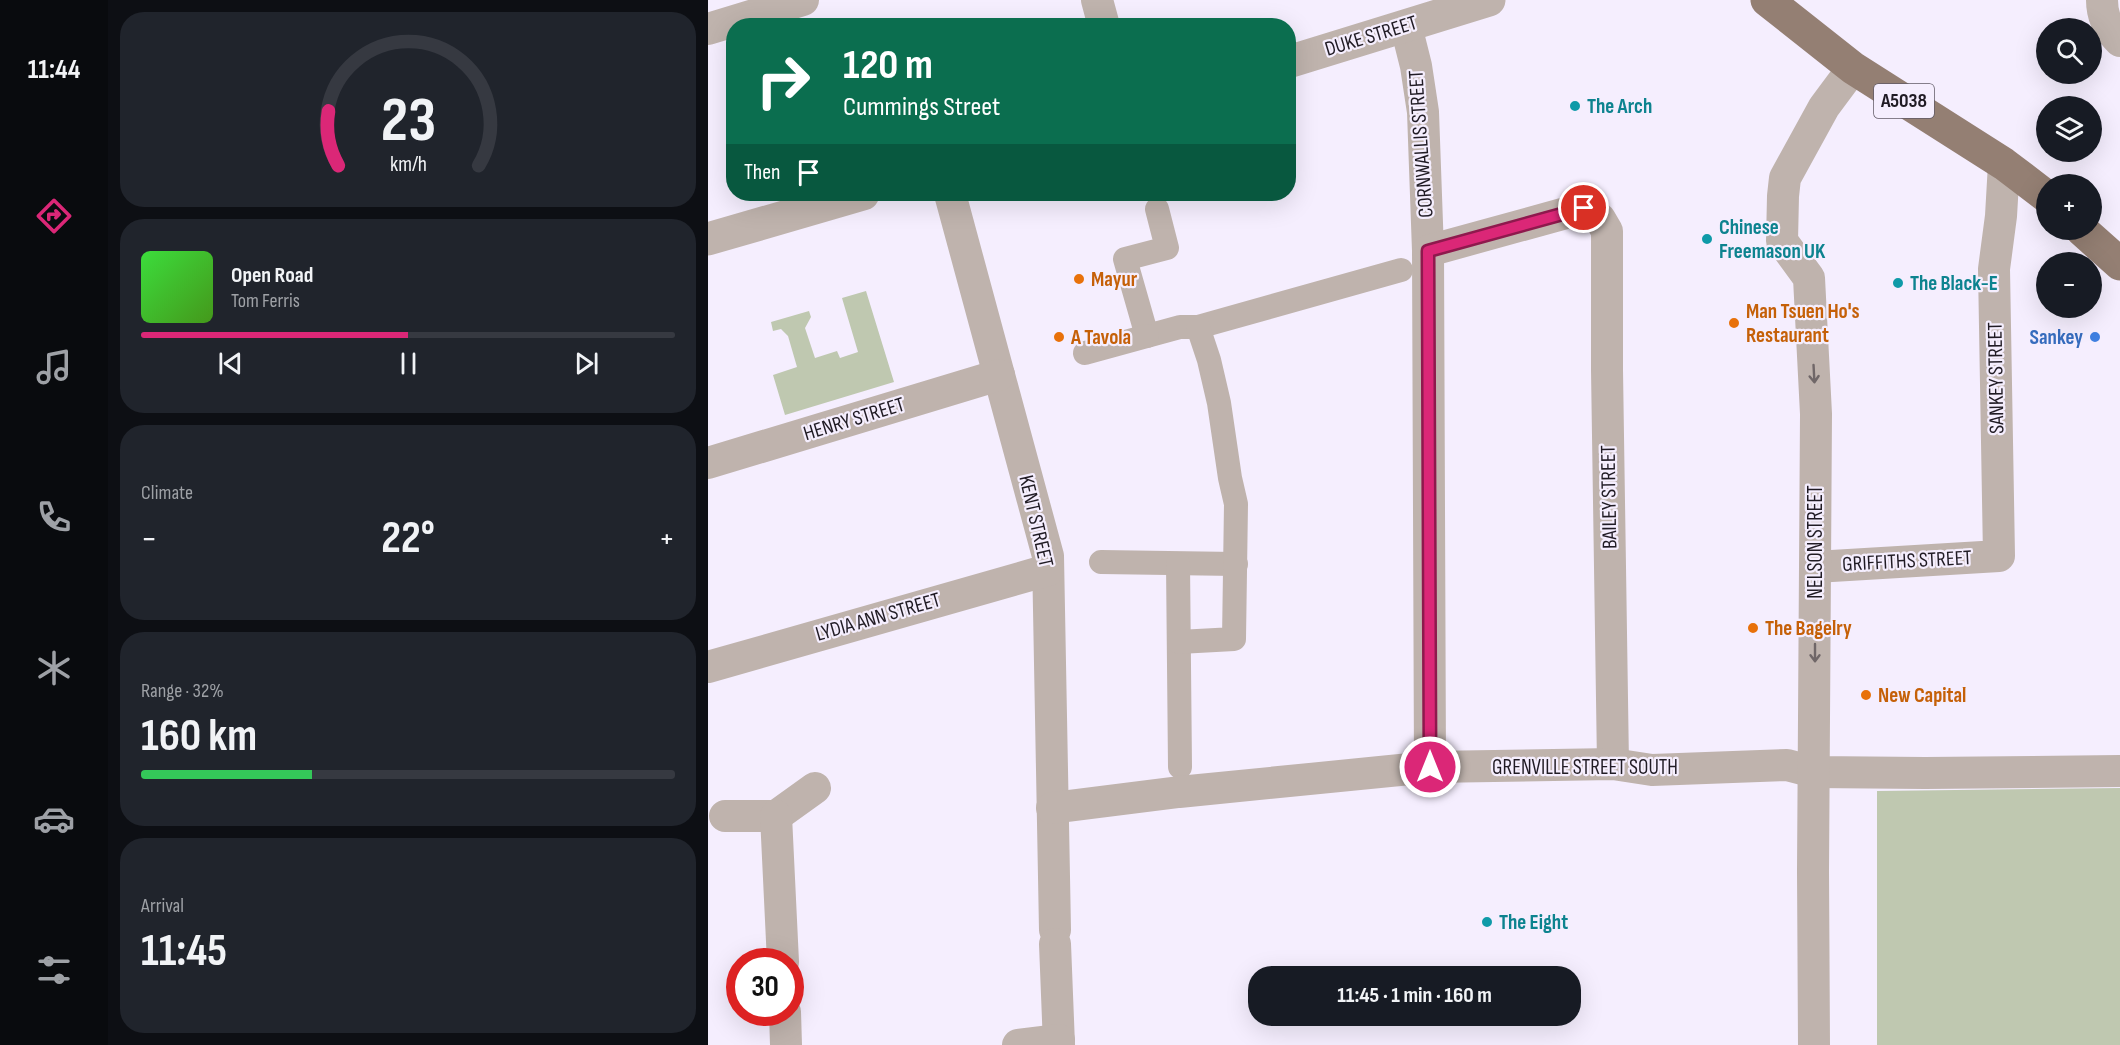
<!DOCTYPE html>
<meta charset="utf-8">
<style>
body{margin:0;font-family:"Sofia Sans Condensed",sans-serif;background:#20242c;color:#f1f3f6;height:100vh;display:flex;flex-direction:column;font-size:22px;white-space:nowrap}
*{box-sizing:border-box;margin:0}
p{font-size:20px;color:#9ea1a6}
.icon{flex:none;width:33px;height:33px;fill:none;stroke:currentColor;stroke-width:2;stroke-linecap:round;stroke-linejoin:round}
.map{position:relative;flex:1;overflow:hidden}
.panel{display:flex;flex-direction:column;gap:12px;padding:12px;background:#0d0f14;width:600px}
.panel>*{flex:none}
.hud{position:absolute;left:18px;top:18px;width:570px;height:183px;border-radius:24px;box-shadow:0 6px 24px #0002;background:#0b6e4f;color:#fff;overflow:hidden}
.tools{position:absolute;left:1328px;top:18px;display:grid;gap:12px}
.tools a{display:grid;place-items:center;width:66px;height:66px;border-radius:50%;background:#171b24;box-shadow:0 6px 24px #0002;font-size:30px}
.speed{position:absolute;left:18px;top:948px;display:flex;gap:12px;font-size:30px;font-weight:700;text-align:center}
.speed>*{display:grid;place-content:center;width:78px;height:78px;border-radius:50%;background:#171b24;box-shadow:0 6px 24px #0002;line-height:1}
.speed .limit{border:9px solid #d22;background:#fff;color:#111}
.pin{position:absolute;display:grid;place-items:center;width:51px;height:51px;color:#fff;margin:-26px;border:3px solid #fff;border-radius:50%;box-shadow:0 2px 6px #0007}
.me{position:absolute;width:66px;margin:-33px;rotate:0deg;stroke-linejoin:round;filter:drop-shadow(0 0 4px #0008)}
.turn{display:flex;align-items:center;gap:21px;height:126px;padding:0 18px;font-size:27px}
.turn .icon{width:78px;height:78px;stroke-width:2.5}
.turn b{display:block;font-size:42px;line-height:51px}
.then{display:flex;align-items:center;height:57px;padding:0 18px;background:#0003;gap:12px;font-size:22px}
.big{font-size:45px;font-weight:700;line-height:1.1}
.panel .tile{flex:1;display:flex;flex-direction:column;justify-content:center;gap:9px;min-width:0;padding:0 21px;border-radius:24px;background:#20242c}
.panel .dial{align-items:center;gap:0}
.dial svg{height:156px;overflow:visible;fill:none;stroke:#363941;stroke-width:7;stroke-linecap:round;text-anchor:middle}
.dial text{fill:#f1f3f6;stroke:none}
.song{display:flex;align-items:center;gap:18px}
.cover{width:72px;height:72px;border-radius:9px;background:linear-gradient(135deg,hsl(120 70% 55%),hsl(100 70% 35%))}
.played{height:6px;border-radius:3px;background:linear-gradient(90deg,#db2777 50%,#363941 50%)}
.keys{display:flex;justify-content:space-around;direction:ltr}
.heat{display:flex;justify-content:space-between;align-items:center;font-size:33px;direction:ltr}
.charge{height:9px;border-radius:4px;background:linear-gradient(90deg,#34c759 32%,#363941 0)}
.trip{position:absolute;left:540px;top:966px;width:333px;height:60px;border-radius:24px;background:#171b24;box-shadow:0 6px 24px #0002;font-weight:700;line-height:60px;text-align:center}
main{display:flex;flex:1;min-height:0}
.menu{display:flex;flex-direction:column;width:108px;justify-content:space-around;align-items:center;background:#090b0e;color:#9ea1a6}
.menu .icon{width:42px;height:42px}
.menu .current{color:#db2777}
.menu b{font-size:27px;color:#f1f3f6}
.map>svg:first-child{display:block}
.green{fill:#bfc8b0}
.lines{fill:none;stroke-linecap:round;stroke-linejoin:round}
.pedestrian{stroke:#bfb3ad;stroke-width:24}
.minor{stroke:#bfb3ad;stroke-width:32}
.tertiary{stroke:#bfb3ad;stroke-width:33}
.primary{stroke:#947f73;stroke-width:33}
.oneway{stroke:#706768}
.route-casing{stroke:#8e194d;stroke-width:15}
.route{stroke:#db2777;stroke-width:10}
.culture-dot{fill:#0f9aa8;stroke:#f5eefe;stroke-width:2}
.food-dot{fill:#e8710a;stroke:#f5eefe;stroke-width:2}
.shop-dot{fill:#3f7fe0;stroke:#f5eefe;stroke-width:2}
.labels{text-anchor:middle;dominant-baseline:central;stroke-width:4.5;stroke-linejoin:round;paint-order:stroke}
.shield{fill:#f5eefe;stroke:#605a65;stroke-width:1.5}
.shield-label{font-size:20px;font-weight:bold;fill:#201b24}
.street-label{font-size:21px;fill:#201b24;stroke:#f5eefe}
.culture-label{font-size:21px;font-weight:bold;fill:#0d838f;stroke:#f5eefe;text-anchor:start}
.food-label{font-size:21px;font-weight:bold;fill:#c56008;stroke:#f5eefe;text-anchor:start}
.shop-label{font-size:21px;font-weight:bold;fill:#366cbe;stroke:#f5eefe;text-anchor:end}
</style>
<main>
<nav class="menu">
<b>11:44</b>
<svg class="icon current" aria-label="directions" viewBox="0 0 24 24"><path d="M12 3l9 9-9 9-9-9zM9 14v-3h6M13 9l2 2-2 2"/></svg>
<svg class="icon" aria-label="music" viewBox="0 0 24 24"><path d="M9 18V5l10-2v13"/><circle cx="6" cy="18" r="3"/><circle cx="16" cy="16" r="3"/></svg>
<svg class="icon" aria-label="phone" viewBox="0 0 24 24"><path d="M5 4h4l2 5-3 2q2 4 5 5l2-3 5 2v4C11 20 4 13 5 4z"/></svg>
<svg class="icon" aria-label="climate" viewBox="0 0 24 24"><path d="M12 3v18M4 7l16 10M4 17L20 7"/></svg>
<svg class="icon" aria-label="car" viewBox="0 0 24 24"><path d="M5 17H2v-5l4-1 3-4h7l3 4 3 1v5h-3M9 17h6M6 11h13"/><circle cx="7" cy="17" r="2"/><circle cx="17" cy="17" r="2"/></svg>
<svg class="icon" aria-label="filters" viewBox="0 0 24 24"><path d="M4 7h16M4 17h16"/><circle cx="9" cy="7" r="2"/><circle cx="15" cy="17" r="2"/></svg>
</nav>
<section class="panel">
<div class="tile dial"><svg viewBox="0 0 100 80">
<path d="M14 69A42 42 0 1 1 86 69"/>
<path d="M14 69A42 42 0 0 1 9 41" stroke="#db2777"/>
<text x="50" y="56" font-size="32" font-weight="700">23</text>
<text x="50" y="72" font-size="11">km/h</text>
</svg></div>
<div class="tile">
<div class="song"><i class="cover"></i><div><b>Open Road</b><p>Tom Ferris</p></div></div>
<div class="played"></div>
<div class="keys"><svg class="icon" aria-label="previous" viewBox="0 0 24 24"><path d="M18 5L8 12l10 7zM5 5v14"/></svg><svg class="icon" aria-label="pause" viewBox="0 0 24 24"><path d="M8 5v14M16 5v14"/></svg><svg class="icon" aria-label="next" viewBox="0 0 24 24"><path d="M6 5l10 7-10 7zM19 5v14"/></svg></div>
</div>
<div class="tile"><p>Climate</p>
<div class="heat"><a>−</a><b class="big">22°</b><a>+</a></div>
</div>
<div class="tile"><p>Range · 32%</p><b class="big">160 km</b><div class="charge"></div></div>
<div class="tile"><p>Arrival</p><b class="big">11:45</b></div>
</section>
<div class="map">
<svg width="1412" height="1045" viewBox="0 0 1412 1045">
<rect width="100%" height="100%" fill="#f5eefe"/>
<g class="green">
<path d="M 158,291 L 186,382 L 77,415 L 65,375 L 89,367 L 80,336 L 73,329 L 65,331 L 63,322 L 101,311 L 103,317 L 97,328 L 107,358 L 129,351 L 132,358 L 150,352 L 134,298 Z"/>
<path d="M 1412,788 L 1412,1045 L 1169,1045 L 1169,791 Z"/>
</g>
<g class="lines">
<g class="pedestrian">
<path d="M 449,209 L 459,248 L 417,259 L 439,336 L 472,327 L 490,327 L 693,270"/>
<path d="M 377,353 L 439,336"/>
<path d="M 393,562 L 528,564"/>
<path d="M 470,564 L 472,767"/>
<path d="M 471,642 L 526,639 L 528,504 L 522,478 L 511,403 L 501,360 L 490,327"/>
</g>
<g class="minor">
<path d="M 389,0 L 396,26"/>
<path d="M 1394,0 C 1394,17 1400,29 1412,41"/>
<path d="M 698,26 L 708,66 L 715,112 L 720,251 L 722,767"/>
<path d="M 0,29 L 95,0"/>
<path d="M 242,194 L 340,556 L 347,930"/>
<path d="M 720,251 L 876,208 L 892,219 L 899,231 L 899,370 L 905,764"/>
<path d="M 0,463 L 291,375"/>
<path d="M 1107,567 L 1291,556 L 1286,269 L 1293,216 L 1296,164"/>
<path d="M 0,667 L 340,570"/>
<path d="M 344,808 L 471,792 L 722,767 L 905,764 L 944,770 L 1079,765 L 1106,772 L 1217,773 L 1412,771"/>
<path d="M 17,816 L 68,816 L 107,788"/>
<path d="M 68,816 L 75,962"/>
<path d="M 347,944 L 351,1045"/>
<path d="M 77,1012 L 78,1045"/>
<path d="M 310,1045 L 351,1040"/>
<path d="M 1106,1045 L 1105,871 L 1108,414 L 1101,278 L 1074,241 L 1075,196 L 1077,178 L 1116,107 L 1145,68"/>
</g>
<g class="tertiary">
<path d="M 580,62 L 781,0"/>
<path d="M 0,239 L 155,194"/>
</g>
<g class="primary">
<path d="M 1059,0 L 1145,68 L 1296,164 L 1338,196"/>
<path d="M 1374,230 L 1412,264"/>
</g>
</g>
<defs><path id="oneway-shaft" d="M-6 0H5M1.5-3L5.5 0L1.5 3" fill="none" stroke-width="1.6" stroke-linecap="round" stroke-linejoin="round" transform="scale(1.5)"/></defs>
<g class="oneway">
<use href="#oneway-shaft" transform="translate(1106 374) rotate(87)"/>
<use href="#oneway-shaft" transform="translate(1107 653) rotate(90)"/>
</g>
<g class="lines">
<defs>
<path id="route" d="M 722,767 L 720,251 L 876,208"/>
</defs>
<use href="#route" class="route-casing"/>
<use href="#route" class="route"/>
</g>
<g class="culture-dot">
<circle cx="867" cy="106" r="6"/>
<circle cx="999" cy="239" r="6"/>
<circle cx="1190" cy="283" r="6"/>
<circle cx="779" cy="922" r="6"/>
</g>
<g class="food-dot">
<circle cx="371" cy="279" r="6"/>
<circle cx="1026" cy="323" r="6"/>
<circle cx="351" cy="337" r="6"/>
<circle cx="1045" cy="628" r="6"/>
<circle cx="1158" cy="695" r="6"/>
</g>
<circle class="shop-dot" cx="1387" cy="337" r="6"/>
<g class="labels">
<rect class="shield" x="1166" y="84" width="60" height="34" rx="4.5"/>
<g class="shield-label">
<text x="1196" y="101">A5038</text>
</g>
<g class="street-label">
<text transform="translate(663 36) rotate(-17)">DUKE STREET</text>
<text transform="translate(713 144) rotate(-94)">CORNWALLIS STREET</text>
<text transform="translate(1288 378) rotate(-91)">SANKEY STREET</text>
<text transform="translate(146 419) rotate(-17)">HENRY STREET</text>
<text transform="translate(901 497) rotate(-91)">BAILEY STREET</text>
<text transform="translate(328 521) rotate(77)">KENT STREET</text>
<text transform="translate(1107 542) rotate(-90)">NELSON STREET</text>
<text transform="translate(1199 561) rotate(-3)">GRIFFITHS STREET</text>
<text transform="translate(170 617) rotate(-16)">LYDIA ANN STREET</text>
<text x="877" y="767">GRENVILLE STREET SOUTH</text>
</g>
<g class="culture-label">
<text x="879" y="106">The Arch</text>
<text x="1011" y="227">Chinese<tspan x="1011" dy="24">Freemason UK</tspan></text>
<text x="1202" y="283">The Black-E</text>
<text x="791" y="922">The Eight</text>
</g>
<g class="food-label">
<text x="383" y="279">Mayur</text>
<text x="1038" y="311">Man Tsuen Ho's<tspan x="1038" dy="24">Restaurant</tspan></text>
<text x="363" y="337">A Tavola</text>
<text x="1057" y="628">The Bagelry</text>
<text x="1170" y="695">New Capital</text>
</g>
<g class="shop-label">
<text x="1375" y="337">Sankey</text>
</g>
</g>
</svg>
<div class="tools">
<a><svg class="icon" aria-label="search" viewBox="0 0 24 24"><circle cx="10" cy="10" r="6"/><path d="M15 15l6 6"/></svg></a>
<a><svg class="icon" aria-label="layers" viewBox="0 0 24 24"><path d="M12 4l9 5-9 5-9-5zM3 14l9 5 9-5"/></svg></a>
<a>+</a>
<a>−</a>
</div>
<div class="speed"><div class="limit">30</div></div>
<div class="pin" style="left:876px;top:208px;background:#d93025"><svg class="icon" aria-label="arrive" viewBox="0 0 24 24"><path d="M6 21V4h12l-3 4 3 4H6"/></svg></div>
<svg class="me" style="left:722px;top:767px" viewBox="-20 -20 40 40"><circle r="17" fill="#db2777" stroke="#fff" stroke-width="3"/><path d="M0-11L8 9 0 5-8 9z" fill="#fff"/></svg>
<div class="trip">11:45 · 1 min · 160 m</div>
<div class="hud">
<div class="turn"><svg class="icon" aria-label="right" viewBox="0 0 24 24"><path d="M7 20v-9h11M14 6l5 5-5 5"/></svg><div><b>120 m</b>Cummings Street</div></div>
<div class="then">Then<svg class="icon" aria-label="arrive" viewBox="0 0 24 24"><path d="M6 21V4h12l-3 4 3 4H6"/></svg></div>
</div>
</div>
</main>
